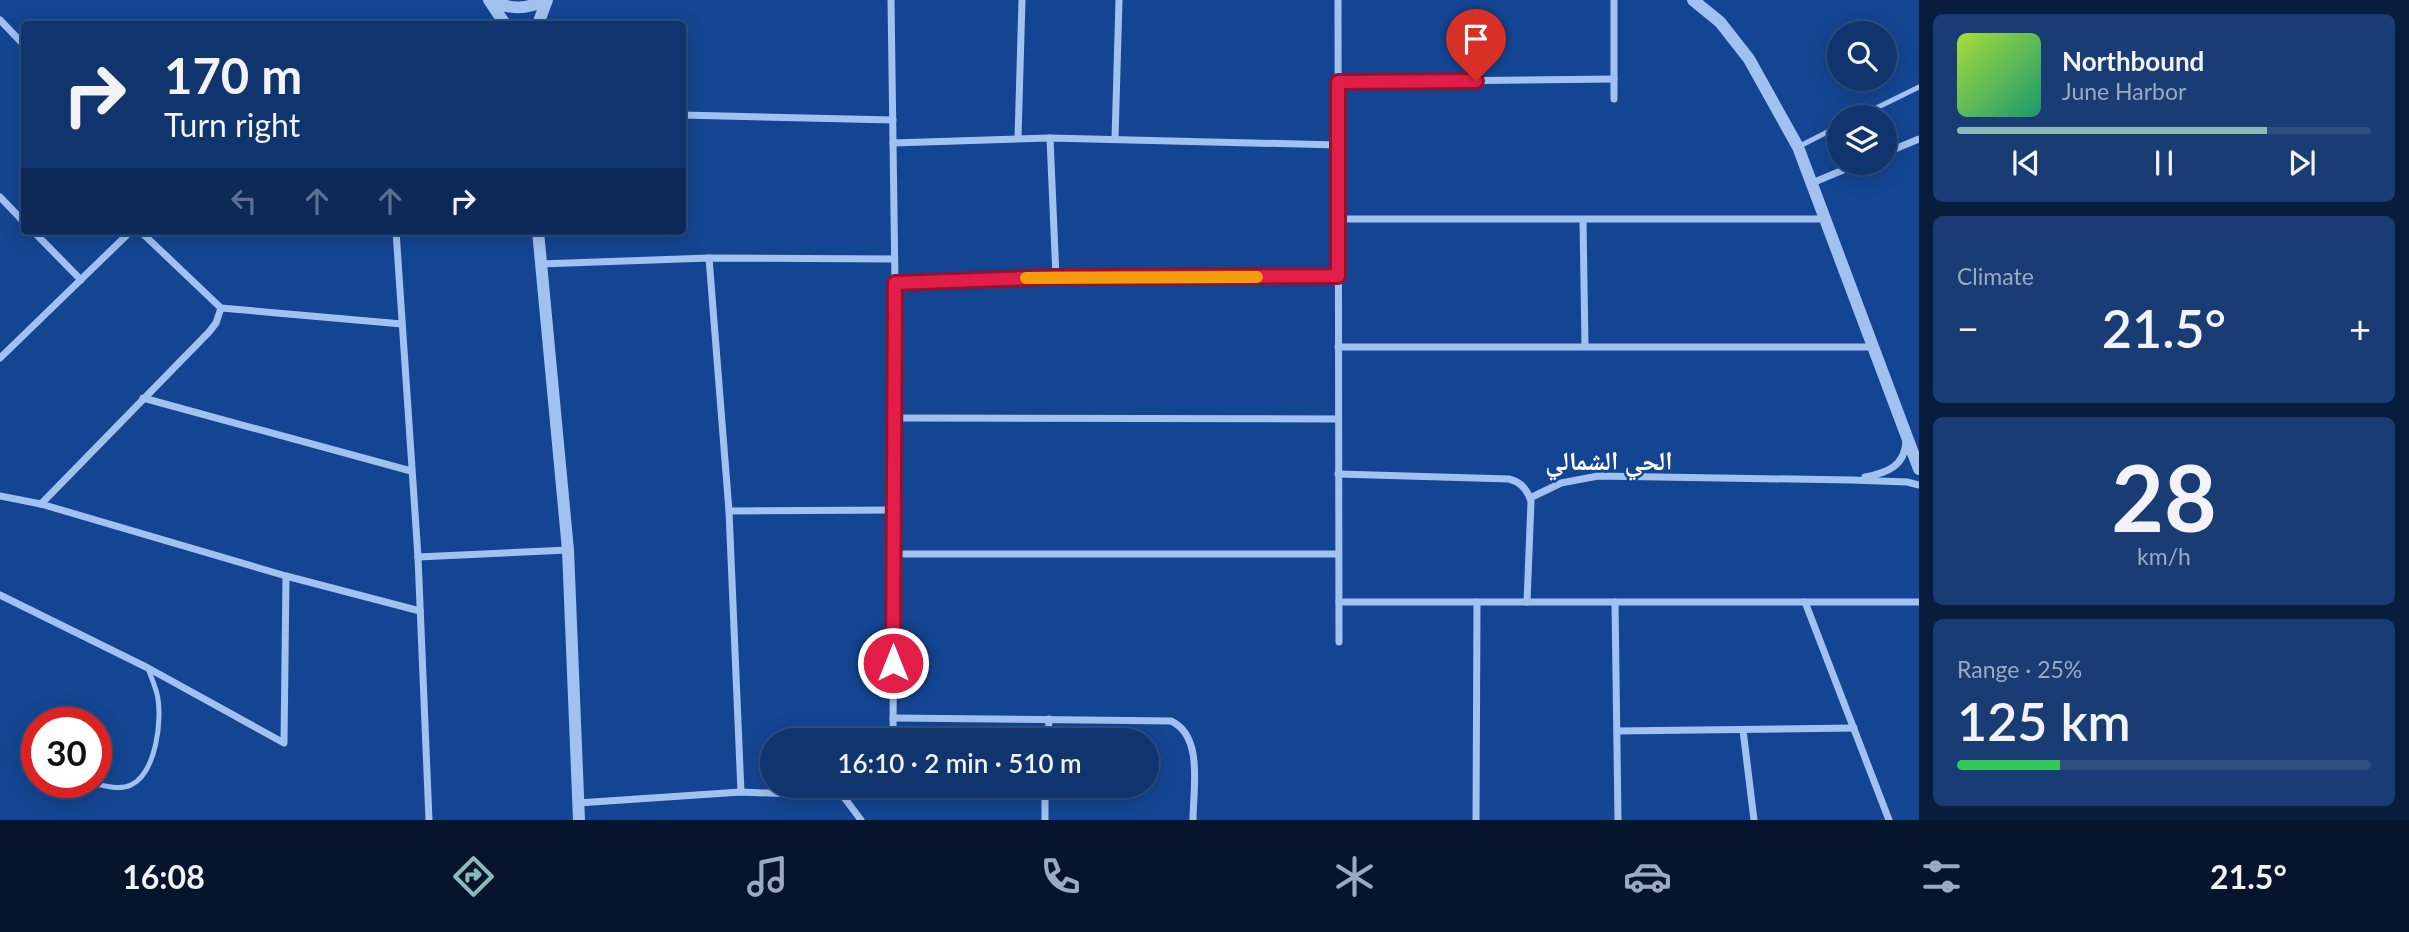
<!DOCTYPE html>
<meta charset="utf-8">
<style>
body{margin:0;font-family:Lato,"Noto Naskh Arabic",sans-serif;background:#183c73;color:#f1f3f6;height:100vh;display:flex;flex-direction:column;font-size:26px;white-space:nowrap}
*{box-sizing:border-box;margin:0}
p{font-size:23px;color:#9baac2}
.icon{flex:none;width:38px;height:38px;fill:none;stroke:currentColor;stroke-width:2;stroke-linecap:round;stroke-linejoin:round}
.map{position:relative;flex:1;overflow:hidden}
.sheet{display:flex;flex-direction:column;gap:14px;padding:14px;background:#081d3c;width:490px}
.sheet>*{flex:none}
.top-card{position:absolute;left:21px;top:21px;width:665px;height:214px;border-radius:7px;box-shadow:0 4px 18px #0003,0 0 0 2px #2f4f81;background:#0f346e;color:#f1f3f6;overflow:hidden}
.controls{position:absolute;left:1827px;top:21px;display:grid;gap:14px}
.controls a{display:grid;place-items:center;width:70px;height:70px;border-radius:50%;background:#0f346e;box-shadow:0 4px 18px #0003,0 0 0 2px #2f4f81;font-size:35px}
.speed{position:absolute;left:21px;top:707px;display:flex;gap:14px;font-size:35px;font-weight:700;text-align:center}
.speed>*{display:grid;place-content:center;width:91px;height:91px;border-radius:50%;background:#0f346e;box-shadow:0 4px 18px #0003,0 0 0 2px #2f4f81;line-height:1}
.speed .limit{border:10px solid #d22;background:#fff;color:#111}
.pin{position:absolute;display:grid;place-items:center;width:60px;height:60px;color:#fff;margin:-72px -30px;border-radius:50% 50% 50% 0;rotate:-45deg;box-shadow:0 0 7px #0007}
.pin .icon{rotate:45deg}
.me{position:absolute;width:77px;margin:-38px;rotate:0deg;stroke-linejoin:round;filter:drop-shadow(0 0 5px #0008)}
.turn{display:flex;align-items:center;gap:24px;height:147px;padding:0 28px;font-size:32px}
.turn .icon{width:91px;height:91px;stroke-width:2.5}
.turn b{display:block;font-size:49px;line-height:60px}
.lanes{display:flex;align-items:center;height:66px;padding:0 28px;background:#0003;justify-content:center;gap:35px;direction:ltr}
.lanes .off{opacity:.35}
.big{font-size:52px;font-weight:600;line-height:1.1}
.sheet .widget{flex:1;display:flex;flex-direction:column;justify-content:center;gap:10px;min-width:0;padding:0 24px;border-radius:10px;background:#183c73}
.sheet .dial{align-items:center;gap:0}
.dial b{font-size:91px;line-height:1}
.song{display:flex;align-items:center;gap:21px}
.cover{width:84px;height:84px;border-radius:10px;background:linear-gradient(135deg,hsl(80 70% 55%),hsl(160 70% 35%))}
.played{height:7px;border-radius:4px;background:linear-gradient(90deg,#8bbbb9 75%,#2f4f81 75%)}
.keys{display:flex;justify-content:space-around;direction:ltr}
.heat{display:flex;justify-content:space-between;align-items:center;font-size:38px;direction:ltr}
.charge{height:10px;border-radius:5px;background:linear-gradient(90deg,#34c759 25%,#2f4f81 0)}
.trip{position:absolute;left:760px;top:728px;width:399px;height:70px;border-radius:35px;background:#0f346e;box-shadow:0 4px 18px #0003,0 0 0 2px #2f4f81;font-weight:600;line-height:70px;text-align:center}
.tab-bar{display:flex;height:112px;justify-content:space-around;align-items:center;background:#06152c;color:#9baac2}
.tab-bar .icon{width:49px;height:49px}
.tab-bar .active{color:#8bbbb9}
.tab-bar b{font-size:32px;color:#f1f3f6}
main{display:flex;flex:1;min-height:0}
.map>svg:first-child{display:block}
.lines{fill:none;stroke-linecap:round;stroke-linejoin:round}
.service{stroke:#a1c2f1;stroke-width:5}
.minor{stroke:#a1c2f1;stroke-width:7}
.tertiary{stroke:#a1c2f1;stroke-width:12}
.route-casing{stroke:#92132f;stroke-width:18}
.route{stroke:#e11d48;stroke-width:12}
.slow{stroke:#f59e0b;stroke-width:12}
.labels{text-anchor:middle;dominant-baseline:central;stroke-width:5;stroke-linejoin:round;paint-order:stroke}
.district-label{font-size:26px;font-weight:bold;fill:#fff;stroke:#144592}
</style>
<main>
<div class="map">
<svg width="1919" height="820" viewBox="0 0 1919 820">
<rect width="100%" height="100%" fill="#144592"/>
<g class="lines">
<g class="service">
<path d="M 1858,117 L 1919,87"/>
<path d="M 1798,147 L 1839,126"/>
<path d="M 88,782 C 101,785 119,791 131,785 C 156,773 163,719 157,694 C 155,686 151,677 148,668"/>
</g>
<g class="minor">
<path d="M 891,0 L 895,283 L 893,740"/>
<path d="M 1338,0 L 1339,642"/>
<path d="M 1614,0 L 1614,99"/>
<path d="M 0,20 L 24,45"/>
<path d="M 1338,82 L 1614,79"/>
<path d="M 682,115 L 893,120"/>
<path d="M 1018,138 L 1022,0"/>
<path d="M 1050,138 L 1056,277"/>
<path d="M 1115,139 L 1119,0"/>
<path d="M 893,143 L 1050,138 L 1338,145"/>
<path d="M 1885,153 L 1919,139"/>
<path d="M 1812,183 L 1860,163"/>
<path d="M 0,197 L 24,222"/>
<path d="M 1338,219 L 1825,219"/>
<path d="M 1583,220 L 1585,346"/>
<path d="M 33,231 L 81,280"/>
<path d="M 140,231 L 221,308 L 402,324"/>
<path d="M 396,231 L 418,557 L 429,820"/>
<path d="M 709,258 L 729,511 L 741,792"/>
<path d="M 540,264 L 709,258 L 894,259"/>
<path d="M 895,283 L 1056,277 L 1338,277"/>
<path d="M 1338,347 L 1872,347"/>
<path d="M 0,358 L 131,231"/>
<path d="M 143,398 L 411,471"/>
<path d="M 894,418 L 1338,419"/>
<path d="M 1338,474 L 1509,479 C 1521,482 1528,490 1531,502 L 1527,602"/>
<path d="M 1865,477 C 1887,473 1905,466 1906,441"/>
<path d="M 0,496 L 41,504 L 286,576 L 420,611"/>
<path d="M 1530,498 L 1561,483 L 1598,476 L 1851,480 L 1907,482 L 1919,485"/>
<path d="M 41,504 L 209,332 L 216,323 L 221,308"/>
<path d="M 729,511 L 894,510"/>
<path d="M 894,554 L 1338,554"/>
<path d="M 418,557 L 568,550"/>
<path d="M 0,595 L 148,668 L 284,743 L 286,576"/>
<path d="M 1339,602 L 1919,602"/>
<path d="M 1615,602 L 1618,820"/>
<path d="M 1805,602 L 1889,820"/>
<path d="M 893,718 L 1171,721 C 1204,736 1193,790 1193,820"/>
<path d="M 1743,730 L 1754,820"/>
<path d="M 1617,731 L 1854,728"/>
<path d="M 1048,740 L 1049,719"/>
<path d="M 843,796 L 861,820"/>
<path d="M 578,803 L 741,792 L 843,796 L 875,792 L 885,786"/>
<path d="M 1045,820 L 1045,786"/>
<path d="M 1476,820 L 1477,602"/>
</g>
<g class="tertiary">
<path d="M 489,0 L 505,24"/>
<path d="M 492,0 C 511,11 528,9 546,0"/>
<path d="M 1693,0 L 1720,22 L 1749,59 L 1798,147 L 1919,469"/>
<path d="M 538,24 L 547,0"/>
<path d="M 538,231 L 568,550 L 579,820"/>
</g>
</g>
<g class="lines">
<defs>
<path id="route" d="M 893,663 L 895,283 L 1056,277 L 1338,276 L 1338,82 L 1476,81"/>
</defs>
<use href="#route" class="route-casing"/>
<use href="#route" class="route"/>
<path class="slow" d="M 1026,278 L 1257,277"/>
</g>
<g class="labels">
<g class="district-label">
<text x="1609" y="460">الحي الشمالي</text>
</g>
</g>
</svg>
<div class="controls">
<a><svg class="icon" aria-label="search" viewBox="0 0 24 24"><circle cx="10" cy="10" r="6"/><path d="M15 15l6 6"/></svg></a>
<a><svg class="icon" aria-label="layers" viewBox="0 0 24 24"><path d="M12 4l9 5-9 5-9-5zM3 14l9 5 9-5"/></svg></a>
</div>
<div class="speed"><div class="limit">30</div></div>
<div class="pin" style="left:1476px;top:81px;background:#d93025"><svg class="icon" aria-label="arrive" viewBox="0 0 24 24"><path d="M6 21V4h12l-3 4 3 4H6"/></svg></div>
<svg class="me" style="left:893px;top:663px" viewBox="-20 -20 40 40"><circle r="17" fill="#e11d48" stroke="#fff" stroke-width="3"/><path d="M0-11L8 9 0 5-8 9z" fill="#fff"/></svg>
<div class="trip">16:10 · 2 min · 510 m</div>
<div class="top-card">
<div class="turn"><svg class="icon" aria-label="right" viewBox="0 0 24 24"><path d="M7 20v-9h11M14 6l5 5-5 5"/></svg><div><b>170 m</b>Turn right</div></div>
<div class="lanes"><svg class="icon off" aria-label="left" viewBox="0 0 24 24"><path d="M17 20v-9H6M10 6l-5 5 5 5"/></svg><svg class="icon off" aria-label="ahead" viewBox="0 0 24 24"><path d="M12 20V5M6 11l6-6 6 6"/></svg><svg class="icon off" aria-label="ahead" viewBox="0 0 24 24"><path d="M12 20V5M6 11l6-6 6 6"/></svg><svg class="icon" aria-label="right" viewBox="0 0 24 24"><path d="M7 20v-9h11M14 6l5 5-5 5"/></svg></div>
</div>
</div>
<section class="sheet">
<div class="widget">
<div class="song"><i class="cover"></i><div><b>Northbound</b><p>June Harbor</p></div></div>
<div class="played"></div>
<div class="keys"><svg class="icon" aria-label="previous" viewBox="0 0 24 24"><path d="M18 5L8 12l10 7zM5 5v14"/></svg><svg class="icon" aria-label="pause" viewBox="0 0 24 24"><path d="M8 5v14M16 5v14"/></svg><svg class="icon" aria-label="next" viewBox="0 0 24 24"><path d="M6 5l10 7-10 7zM19 5v14"/></svg></div>
</div>
<div class="widget"><p>Climate</p>
<div class="heat"><a>−</a><b class="big">21.5°</b><a>+</a></div>
</div>
<div class="widget dial"><b>28</b><p>km/h</p></div>
<div class="widget"><p>Range · 25%</p><b class="big">125 km</b><div class="charge"></div></div>
</section>
</main>
<nav class="tab-bar">
<b>16:08</b>
<svg class="icon active" aria-label="directions" viewBox="0 0 24 24"><path d="M12 3l9 9-9 9-9-9zM9 14v-3h6M13 9l2 2-2 2"/></svg>
<svg class="icon" aria-label="music" viewBox="0 0 24 24"><path d="M9 18V5l10-2v13"/><circle cx="6" cy="18" r="3"/><circle cx="16" cy="16" r="3"/></svg>
<svg class="icon" aria-label="phone" viewBox="0 0 24 24"><path d="M5 4h4l2 5-3 2q2 4 5 5l2-3 5 2v4C11 20 4 13 5 4z"/></svg>
<svg class="icon" aria-label="climate" viewBox="0 0 24 24"><path d="M12 3v18M4 7l16 10M4 17L20 7"/></svg>
<svg class="icon" aria-label="car" viewBox="0 0 24 24"><path d="M5 17H2v-5l4-1 3-4h7l3 4 3 1v5h-3M9 17h6M6 11h13"/><circle cx="7" cy="17" r="2"/><circle cx="17" cy="17" r="2"/></svg>
<svg class="icon" aria-label="filters" viewBox="0 0 24 24"><path d="M4 7h16M4 17h16"/><circle cx="9" cy="7" r="2"/><circle cx="15" cy="17" r="2"/></svg>
<b>21.5°</b>
</nav>
